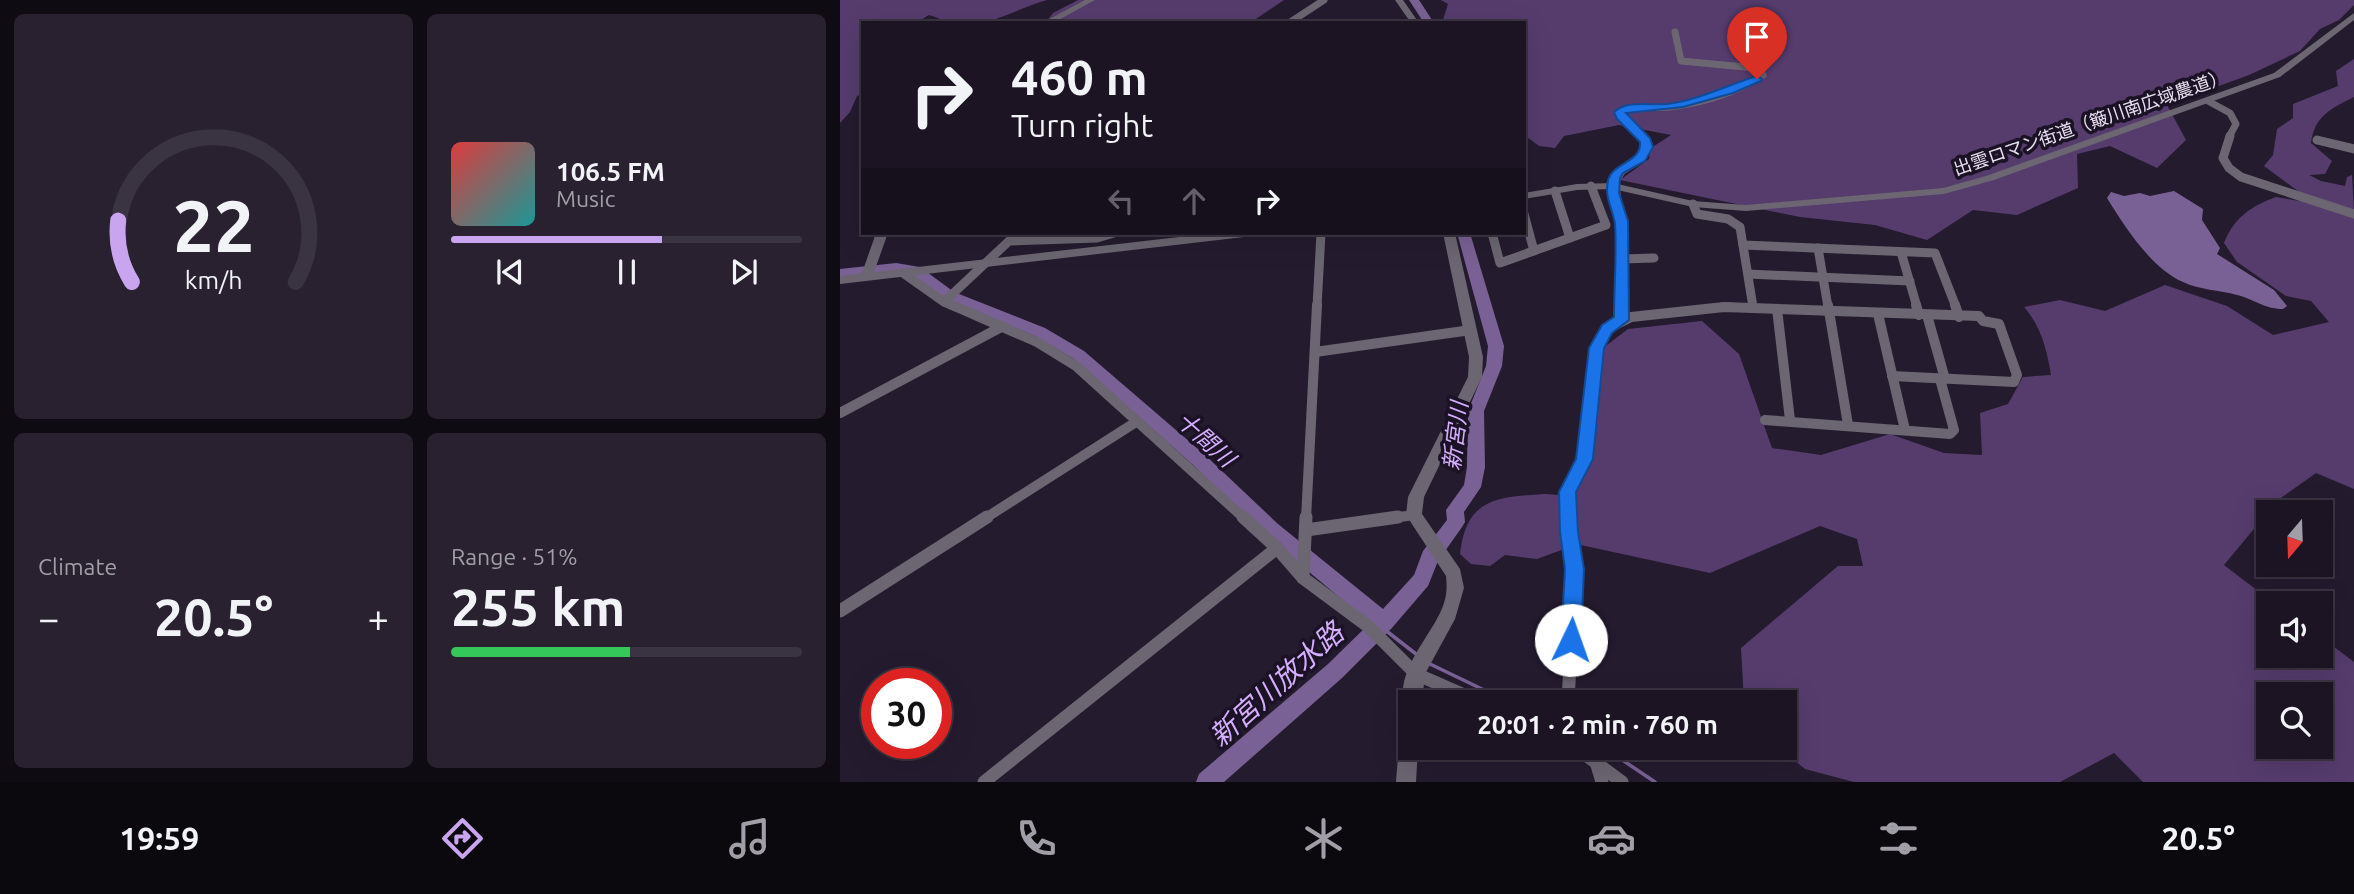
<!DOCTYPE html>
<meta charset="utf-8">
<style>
body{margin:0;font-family:Ubuntu,"Noto Sans JP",sans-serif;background:#292130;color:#f1f3f6;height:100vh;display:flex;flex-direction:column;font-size:26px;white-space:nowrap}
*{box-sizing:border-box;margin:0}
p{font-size:23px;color:#a09ea6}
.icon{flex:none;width:38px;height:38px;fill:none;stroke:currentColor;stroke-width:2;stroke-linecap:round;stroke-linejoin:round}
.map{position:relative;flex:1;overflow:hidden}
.drawer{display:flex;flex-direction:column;gap:14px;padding:14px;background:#0f0b13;width:840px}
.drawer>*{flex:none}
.banner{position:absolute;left:21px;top:21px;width:665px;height:214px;border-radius:0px;box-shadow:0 7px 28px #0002,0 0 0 2px #3a3341;background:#1c1423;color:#f1f3f6;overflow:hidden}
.needle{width:46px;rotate:199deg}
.tools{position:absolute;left:1416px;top:500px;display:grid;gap:14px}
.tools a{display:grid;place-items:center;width:77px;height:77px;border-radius:0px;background:#1c1423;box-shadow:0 7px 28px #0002,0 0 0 2px #3a3341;font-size:35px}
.speed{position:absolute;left:21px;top:668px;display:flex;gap:14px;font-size:35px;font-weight:700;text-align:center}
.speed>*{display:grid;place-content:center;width:91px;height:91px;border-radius:50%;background:#1c1423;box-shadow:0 7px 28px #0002,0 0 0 2px #3a3341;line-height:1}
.speed .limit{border:10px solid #d22;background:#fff;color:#111}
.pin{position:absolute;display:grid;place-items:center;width:60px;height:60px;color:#fff;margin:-72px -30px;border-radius:50% 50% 50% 0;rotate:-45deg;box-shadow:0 0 7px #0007}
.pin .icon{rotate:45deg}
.me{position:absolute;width:77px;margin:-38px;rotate:3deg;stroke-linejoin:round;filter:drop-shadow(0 0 5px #0008)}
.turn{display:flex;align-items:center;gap:24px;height:147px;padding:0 35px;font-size:32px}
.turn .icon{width:91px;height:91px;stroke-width:2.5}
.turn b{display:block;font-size:49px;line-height:60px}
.lanes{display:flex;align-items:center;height:66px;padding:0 35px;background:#0003;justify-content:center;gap:35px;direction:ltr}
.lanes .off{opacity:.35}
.big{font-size:52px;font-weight:600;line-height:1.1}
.drawer .card{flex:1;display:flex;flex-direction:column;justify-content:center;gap:10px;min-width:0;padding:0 24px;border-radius:10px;background:#292130}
.drawer .dial{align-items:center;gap:0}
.dial svg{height:182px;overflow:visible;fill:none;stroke:#3a3341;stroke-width:7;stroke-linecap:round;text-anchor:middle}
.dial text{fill:#f1f3f6;stroke:none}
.song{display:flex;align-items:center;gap:21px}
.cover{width:84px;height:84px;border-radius:10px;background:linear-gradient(135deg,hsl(0 70% 55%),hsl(180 70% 35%))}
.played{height:7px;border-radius:4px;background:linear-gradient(90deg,#c8a5ee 60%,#3a3341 60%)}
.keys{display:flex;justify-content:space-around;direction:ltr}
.heat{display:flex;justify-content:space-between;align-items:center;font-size:38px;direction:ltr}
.charge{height:10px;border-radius:5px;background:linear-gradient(90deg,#34c759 51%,#3a3341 0)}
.drawer .tiles{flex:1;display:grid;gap:14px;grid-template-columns:repeat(2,1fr)}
.trip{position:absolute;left:558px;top:690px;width:399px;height:70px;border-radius:0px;background:#1c1423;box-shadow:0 7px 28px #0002,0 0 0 2px #3a3341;font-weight:600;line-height:70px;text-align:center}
.dock{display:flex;height:112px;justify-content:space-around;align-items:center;background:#0b080e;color:#a09ea6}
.dock .icon{width:49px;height:49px}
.dock .active{color:#c8a5ee}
.dock b{font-size:32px;color:#f1f3f6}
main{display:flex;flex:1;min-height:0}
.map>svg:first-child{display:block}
.forest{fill:#553c6d;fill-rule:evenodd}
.water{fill:#7a6195}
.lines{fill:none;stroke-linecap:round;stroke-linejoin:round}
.stream{stroke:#7a6195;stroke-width:3.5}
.river{fill:#7a6195;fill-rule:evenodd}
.minor-far3{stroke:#6b6671;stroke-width:7}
.minor-far2{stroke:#6b6671;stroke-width:9}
.minor-far1{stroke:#6b6671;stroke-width:10}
.minor{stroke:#6b6671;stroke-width:13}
.tertiary{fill:#6b6671;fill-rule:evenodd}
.route{fill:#1a73e8;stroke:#114b97;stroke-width:2}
.labels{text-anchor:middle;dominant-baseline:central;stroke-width:7;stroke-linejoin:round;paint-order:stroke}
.far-street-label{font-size:18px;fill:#e8e1ef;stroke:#1b1225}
.water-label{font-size:23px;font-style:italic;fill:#d5affe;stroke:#1b1225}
.near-water-label{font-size:28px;font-style:italic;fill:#d5affe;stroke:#1b1225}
</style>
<main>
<section class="drawer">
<div class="tiles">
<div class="card dial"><svg viewBox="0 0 100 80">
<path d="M14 69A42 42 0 1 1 86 69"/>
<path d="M14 69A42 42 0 0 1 8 42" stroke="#c8a5ee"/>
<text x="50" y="56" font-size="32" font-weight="700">22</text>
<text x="50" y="72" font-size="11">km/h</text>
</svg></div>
<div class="card">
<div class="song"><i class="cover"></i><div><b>106.5 FM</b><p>Music</p></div></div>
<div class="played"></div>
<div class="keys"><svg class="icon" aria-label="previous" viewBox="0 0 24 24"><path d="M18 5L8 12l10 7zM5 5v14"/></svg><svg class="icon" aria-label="pause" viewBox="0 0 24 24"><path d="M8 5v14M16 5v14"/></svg><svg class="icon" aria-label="next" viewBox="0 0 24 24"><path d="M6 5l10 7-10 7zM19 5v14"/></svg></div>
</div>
<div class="card"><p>Climate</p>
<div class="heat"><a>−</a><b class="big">20.5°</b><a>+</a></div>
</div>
<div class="card"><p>Range · 51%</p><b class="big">255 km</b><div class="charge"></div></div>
</div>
</section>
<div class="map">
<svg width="1514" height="782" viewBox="0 0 1514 782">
<rect width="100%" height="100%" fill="#251b2f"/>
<g class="forest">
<path d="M 0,0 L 207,0 C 177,8 141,32 110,23 C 103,21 97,17 89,15 L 76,23 L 23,23 L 23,94 L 17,96 L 10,112 L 0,123 Z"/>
<path d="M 238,0 L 444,0 L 410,23 L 205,23 L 213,13 Z"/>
<path d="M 601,0 L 1514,0 L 1514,5 L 1499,20 L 1480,29 L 1460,51 L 1409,75 L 1327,105 L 1346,140 L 1317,168 L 1270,146 L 1237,154 L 1238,188 L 1177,215 L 1133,210 L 1087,240 L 1035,225 L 960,217 L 780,180 L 809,159 L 811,148 L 831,135 L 779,125 L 724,136 L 715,148 L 699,146 L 684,135 L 684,23 L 602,23 L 608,4 Z"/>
<path d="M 1514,59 L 1514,97 C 1492,108 1474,116 1471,143 L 1492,161 L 1485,174 L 1469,175 L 1481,181 L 1505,186 L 1507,177 L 1512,175 L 1514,211 L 1462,194 L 1424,166 L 1433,155 L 1437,129 L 1453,118 L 1453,104 L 1498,86 L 1496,71 Z"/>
<path d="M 1436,197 L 1472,203 L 1514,218 L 1514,489 L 1476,473 L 1438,500 L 1384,565 L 1435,604 L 1428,604 L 1428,656 L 1480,656 L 1481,637 L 1514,662 L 1514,782 L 1303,782 L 1274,753 L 1220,782 L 1014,782 L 965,769 L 938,747 L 945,747 L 945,702 L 904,702 L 901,648 L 998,566 L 1023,566 L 1017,539 L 980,526 L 870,573 L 736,544 L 734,494 L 750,460 L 763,348 L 788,329 L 862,321 L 899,354 L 932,448 L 981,455 L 1050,434 L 1104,453 L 1142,455 L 1140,413 L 1168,404 L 1183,377 L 1211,375 C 1207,350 1201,326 1184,307 L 1220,300 L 1265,311 L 1325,285 L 1387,306 L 1433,335 L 1489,322 L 1471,301 L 1446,296 L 1397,262 L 1384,243 C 1394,218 1411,206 1436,197 ZM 1428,695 L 1480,695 L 1480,747 L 1428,747 Z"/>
<path d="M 705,494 L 720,495 L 724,549 L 697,559 L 665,555 L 650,566 L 631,564 L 620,554 C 626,498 657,497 705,494 Z"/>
</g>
<path class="water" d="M 1334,191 L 1363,209 L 1362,220 L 1380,248 L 1377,254 L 1434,290 L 1447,306 L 1443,309 C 1424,309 1414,299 1397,295 C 1379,290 1360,290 1343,282 C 1311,268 1285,227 1267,198 L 1271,192 L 1284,196 L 1300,193 L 1310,196 Z"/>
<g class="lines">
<g class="stream">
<path d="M 540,626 L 576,654"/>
<path d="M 590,664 L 669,702"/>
<path d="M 763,747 L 815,782"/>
</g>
<g class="river">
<path d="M 569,0 L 579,0 L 594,23 L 584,23 Z"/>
<path d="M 617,233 L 630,233 L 664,346 L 662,366 L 644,411 L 645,467 L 641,487 L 624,512 L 625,522 L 622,527 L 598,561 L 588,586 L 551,629 L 502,678 L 384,782 L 356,782 L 359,774 L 488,664 L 530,623 L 426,536 L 353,465 L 234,359 L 195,336 L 104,298 L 71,274 L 56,271 L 0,279 L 0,269 L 56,263 L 80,267 L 114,292 L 205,328 L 244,351 L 365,455 L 438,524 L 543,609 L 574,575 L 583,551 L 607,520 L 606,510 L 624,485 L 627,467 L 628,411 L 646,366 L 648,346 Z"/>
</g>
<g class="minor-far3">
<path d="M 449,23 L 484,0"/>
<path d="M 1368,101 L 1390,113 L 1396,124 L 1389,137"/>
<path d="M 803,137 L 781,117 L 780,112 C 796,103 812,109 829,107 C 862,103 895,93 923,75 L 921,70 L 915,68 L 841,61 L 835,32"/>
</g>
<g class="minor-far2">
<path d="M 1390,136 L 1383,158 L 1389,168 L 1401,177 L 1514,214"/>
<path d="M 1477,140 L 1514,149"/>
<path d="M 715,191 L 730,238"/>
<path d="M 853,204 L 857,214 L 888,219 L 900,227 L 913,307"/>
<path d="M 684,214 L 694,251"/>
<path d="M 652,233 L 660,263 L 766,225 L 751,186"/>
<path d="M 903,245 L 1095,253 L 1116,307"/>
<path d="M 978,248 L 988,307"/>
<path d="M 1061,252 L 1077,307"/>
<path d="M 782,259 L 814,258"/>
<path d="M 63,273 L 104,302 L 116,307"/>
<path d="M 908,274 L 1070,281"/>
<path d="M 104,302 L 169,241 L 257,238 L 274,233"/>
<path d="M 477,307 L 481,233"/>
<path d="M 782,307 L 781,223 L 774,182 L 781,171 L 803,156 L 806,144 L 801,136"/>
<path d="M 882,307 L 891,307"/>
</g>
<g class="minor-far1">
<path d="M 112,305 L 197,342 L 236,366 L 405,519"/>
<path d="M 988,305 L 1008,425"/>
<path d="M 1076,305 L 1079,315"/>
<path d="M 1115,305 L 1119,317"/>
<path d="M 937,309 L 950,420"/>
<path d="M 1038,314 L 1065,430"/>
<path d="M 1087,315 L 1105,379"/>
<path d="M 782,320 L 782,305"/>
<path d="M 475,352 L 631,330"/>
<path d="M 0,413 L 163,326"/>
<path d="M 925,420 L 1110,434 L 1114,430 L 1100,379"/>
<path d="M 144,519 L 296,422"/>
<path d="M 466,519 L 477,305"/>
<path d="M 545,519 L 574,515"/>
<path d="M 729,519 L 728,492 L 744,459 L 756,348 L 767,329 L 791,317 L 884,307 L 1139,316 L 1143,321 L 1159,324 L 1177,375 L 1174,382 L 1052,376"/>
</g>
<g class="minor">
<path d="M 403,517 L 437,548 L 463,578 L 529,627 L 576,674 L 640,702"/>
<path d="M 466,530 L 558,517"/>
<path d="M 463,578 L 466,517"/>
<path d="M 0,611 L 147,517"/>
<path d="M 728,702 L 735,569 L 729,517"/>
<path d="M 735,747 L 782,782"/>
<path d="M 756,762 L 762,782"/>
<path d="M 144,782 L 437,548"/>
</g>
<g class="tertiary">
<path d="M 245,0 L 255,0 L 213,23 L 202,23 Z"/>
<path d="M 555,0 L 563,0 L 579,23 L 571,23 Z"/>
<path d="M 1514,13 L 1514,20 L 1440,77 L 1154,180 L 1104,194 L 906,211 L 853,207 L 773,189 L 737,190 L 684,199 L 684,193 L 737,184 L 773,183 L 853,201 L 906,205 L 1103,188 L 1146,176 L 1434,73 Z"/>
<path d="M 36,233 L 48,233 L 34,272 L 374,233 L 410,233 L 404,237 L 0,284 L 0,276 L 22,273 Z"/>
<path d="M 603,233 L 615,233 L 643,357 L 642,377 L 584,497 L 582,514 L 620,569 L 624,588 L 615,619 L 585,674 L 582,702 L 570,702 L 570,710 L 566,709 C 551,672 594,635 604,603 C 607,594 607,585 606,576 L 566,515 L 568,497 L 628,377 L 629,357 Z"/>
<path d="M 570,721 L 570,747 L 578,747 L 576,782 L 556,782 L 560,731 L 563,724 Z"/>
</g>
</g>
<path class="route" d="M 917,76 L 922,79 L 921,81 L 893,93 L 843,107 L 786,113 L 810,138 L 813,147 L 805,161 L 783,173 L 780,178 L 779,193 L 788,221 L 789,320 L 772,333 L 764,348 L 753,459 L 736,492 L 738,532 L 744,569 L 741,640 L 738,647 L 731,650 L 724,647 L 721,640 L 725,569 L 720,532 L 719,492 L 736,459 L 749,348 L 762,325 L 774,317 C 774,287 777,254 775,224 C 773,209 764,197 768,181 C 772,162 802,163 800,142 L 777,119 L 774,112 C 789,99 809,106 827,104 C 859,100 887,85 917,76 Z"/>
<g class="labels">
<g class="far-street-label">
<text transform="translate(1250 122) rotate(-19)">出雲ロマン街道（簸川南広域農道）</text>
</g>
<g class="water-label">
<text transform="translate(615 436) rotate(-83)">新宮川</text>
<text transform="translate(366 439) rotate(42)">十間川</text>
</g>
<g class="near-water-label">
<text transform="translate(436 684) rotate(-42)">新宮川放水路</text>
</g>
</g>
</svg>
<div class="tools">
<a><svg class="needle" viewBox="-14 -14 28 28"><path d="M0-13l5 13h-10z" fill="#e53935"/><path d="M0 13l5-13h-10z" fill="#a09ea6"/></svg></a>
<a><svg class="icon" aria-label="sound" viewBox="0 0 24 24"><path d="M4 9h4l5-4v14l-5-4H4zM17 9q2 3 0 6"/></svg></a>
<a><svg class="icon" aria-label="search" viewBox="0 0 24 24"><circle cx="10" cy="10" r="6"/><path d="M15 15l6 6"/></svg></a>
</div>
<div class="speed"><div class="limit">30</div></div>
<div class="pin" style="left:917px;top:79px;background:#d93025"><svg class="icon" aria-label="arrive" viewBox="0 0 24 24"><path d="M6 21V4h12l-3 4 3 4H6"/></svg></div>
<svg class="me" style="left:731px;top:640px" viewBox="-20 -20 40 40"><circle r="19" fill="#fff"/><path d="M0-13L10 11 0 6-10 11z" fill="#1a73e8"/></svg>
<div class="trip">20:01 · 2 min · 760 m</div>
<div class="banner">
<div class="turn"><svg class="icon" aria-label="right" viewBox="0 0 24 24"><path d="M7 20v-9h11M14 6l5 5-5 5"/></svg><div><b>460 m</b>Turn right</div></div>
<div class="lanes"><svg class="icon off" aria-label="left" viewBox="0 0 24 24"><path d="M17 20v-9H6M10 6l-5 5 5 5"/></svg><svg class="icon off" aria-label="ahead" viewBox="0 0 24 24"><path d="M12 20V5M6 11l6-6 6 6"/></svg><svg class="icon" aria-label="right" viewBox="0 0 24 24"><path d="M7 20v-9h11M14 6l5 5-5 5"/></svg></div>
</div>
</div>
</main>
<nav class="dock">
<b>19:59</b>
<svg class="icon active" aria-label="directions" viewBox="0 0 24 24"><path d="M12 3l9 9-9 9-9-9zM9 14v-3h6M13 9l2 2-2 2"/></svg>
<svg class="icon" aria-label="music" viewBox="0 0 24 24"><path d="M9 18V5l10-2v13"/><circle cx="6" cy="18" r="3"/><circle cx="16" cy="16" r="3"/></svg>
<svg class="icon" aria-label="phone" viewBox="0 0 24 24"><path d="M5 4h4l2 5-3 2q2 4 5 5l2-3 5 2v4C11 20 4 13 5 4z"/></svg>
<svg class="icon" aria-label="climate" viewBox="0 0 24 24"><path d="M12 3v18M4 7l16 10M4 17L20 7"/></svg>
<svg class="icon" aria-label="car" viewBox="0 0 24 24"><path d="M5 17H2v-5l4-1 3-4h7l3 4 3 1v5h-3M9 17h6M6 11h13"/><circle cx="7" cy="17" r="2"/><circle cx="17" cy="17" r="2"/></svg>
<svg class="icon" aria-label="filters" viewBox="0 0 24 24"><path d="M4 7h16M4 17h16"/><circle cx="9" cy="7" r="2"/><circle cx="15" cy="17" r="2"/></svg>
<b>20.5°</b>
</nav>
